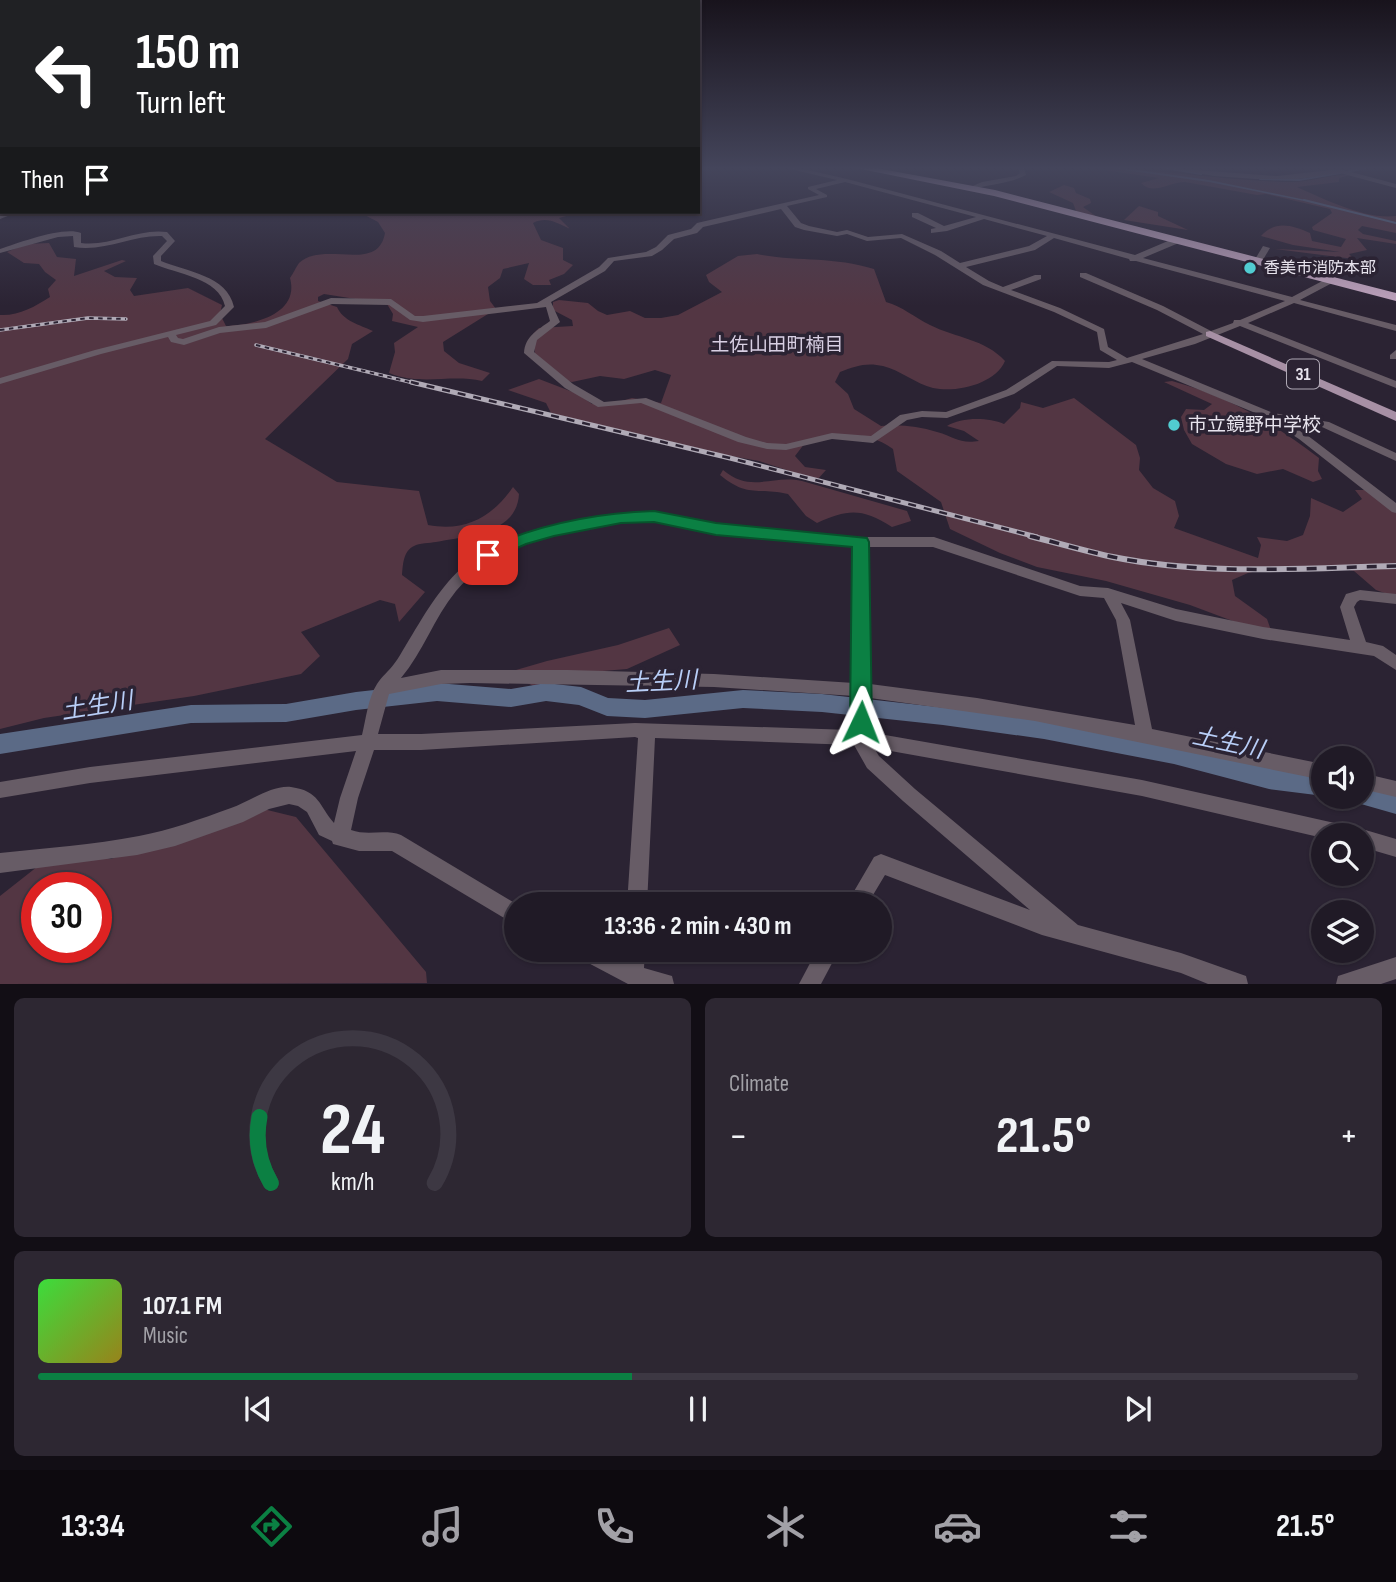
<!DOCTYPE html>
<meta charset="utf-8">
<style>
body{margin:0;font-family:"Sofia Sans Condensed","Noto Sans JP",sans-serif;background:#2d2732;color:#f1f3f6;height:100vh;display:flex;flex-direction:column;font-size:26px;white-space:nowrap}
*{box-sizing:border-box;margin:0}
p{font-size:23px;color:#a2a1a7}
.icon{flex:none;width:38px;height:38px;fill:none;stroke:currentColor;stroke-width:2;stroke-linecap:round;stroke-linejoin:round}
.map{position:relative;height:984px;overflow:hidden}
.details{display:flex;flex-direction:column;gap:14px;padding:14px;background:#120e15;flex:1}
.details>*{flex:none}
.top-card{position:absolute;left:0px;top:0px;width:700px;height:214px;box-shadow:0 2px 5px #0004,0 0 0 2px #3d3843;background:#202124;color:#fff;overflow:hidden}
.tools{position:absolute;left:1311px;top:746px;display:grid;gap:14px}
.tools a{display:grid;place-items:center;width:63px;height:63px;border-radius:50%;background:#201a26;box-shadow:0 2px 5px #0004,0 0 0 2px #3d3843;font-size:35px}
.speed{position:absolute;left:21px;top:872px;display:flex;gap:14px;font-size:35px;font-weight:700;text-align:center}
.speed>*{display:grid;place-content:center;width:91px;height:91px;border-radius:50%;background:#201a26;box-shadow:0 2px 5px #0004,0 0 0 2px #3d3843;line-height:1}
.speed .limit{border:10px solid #d22;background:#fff;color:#111}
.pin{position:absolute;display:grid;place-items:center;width:60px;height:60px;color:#fff;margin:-30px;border-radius:14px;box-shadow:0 4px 10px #0006}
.me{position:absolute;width:77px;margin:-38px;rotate:2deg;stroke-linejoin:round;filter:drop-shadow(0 0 5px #0008)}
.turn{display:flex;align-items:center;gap:24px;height:147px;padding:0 21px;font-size:32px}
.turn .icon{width:91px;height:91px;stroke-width:2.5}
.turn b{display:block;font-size:49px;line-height:60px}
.then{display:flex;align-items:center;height:66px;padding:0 21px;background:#0003;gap:14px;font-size:26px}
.big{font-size:52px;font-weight:700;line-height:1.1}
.details .card{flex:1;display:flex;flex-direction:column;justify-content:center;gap:10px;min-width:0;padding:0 24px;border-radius:10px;background:#2d2732}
.details .dial{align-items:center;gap:0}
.dial svg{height:182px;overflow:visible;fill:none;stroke:#3d3843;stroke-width:7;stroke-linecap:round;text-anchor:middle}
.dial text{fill:#f1f3f6;stroke:none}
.song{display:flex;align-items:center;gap:21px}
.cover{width:84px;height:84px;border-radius:10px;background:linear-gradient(135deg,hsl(120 70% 55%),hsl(50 70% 35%))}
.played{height:7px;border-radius:4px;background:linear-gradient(90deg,#0b8043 45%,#3d3843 45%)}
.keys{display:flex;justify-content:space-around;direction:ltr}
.heat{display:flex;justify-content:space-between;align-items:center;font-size:38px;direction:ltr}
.details .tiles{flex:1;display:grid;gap:14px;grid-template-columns:1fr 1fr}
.card:last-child{grid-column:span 2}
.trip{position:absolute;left:504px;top:892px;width:388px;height:70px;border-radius:35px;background:#201a26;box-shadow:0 2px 5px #0004,0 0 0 2px #3d3843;font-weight:700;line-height:70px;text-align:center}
.dock{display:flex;height:112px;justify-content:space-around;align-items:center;background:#0d0a0f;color:#a2a1a7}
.dock .icon{width:49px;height:49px}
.dock .selected{color:#0b8043}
.dock b{font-size:32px;color:#f1f3f6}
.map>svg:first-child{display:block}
.green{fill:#533643;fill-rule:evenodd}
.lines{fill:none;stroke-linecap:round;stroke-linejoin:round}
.stream{stroke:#5b6a86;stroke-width:2}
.canal{fill:#5b6a86;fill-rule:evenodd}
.river{fill:#5b6a86;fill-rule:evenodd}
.minor{fill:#675c66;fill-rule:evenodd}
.major{fill:#a790a5;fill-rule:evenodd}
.highway{fill:#c0a4be;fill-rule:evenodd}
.rail-far2-casing{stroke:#b0aab6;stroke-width:3.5}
.rail-far1-casing{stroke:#b0aab6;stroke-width:5}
.rail-casing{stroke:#b0aab6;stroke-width:6}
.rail-far2{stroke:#2b2333;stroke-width:2;stroke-dasharray:4.5;stroke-linecap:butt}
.rail-far1{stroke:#2b2333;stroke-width:2.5;stroke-dasharray:8;stroke-linecap:butt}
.rail{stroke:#2b2333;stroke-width:3.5;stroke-dasharray:10;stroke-linecap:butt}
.route{fill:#0b8043;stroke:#07532c;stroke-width:2}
.poi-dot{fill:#51ccd1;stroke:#2b2333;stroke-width:2.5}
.labels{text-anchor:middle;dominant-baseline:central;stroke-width:7;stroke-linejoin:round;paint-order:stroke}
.far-poi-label{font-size:16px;fill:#e7e3ed;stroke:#2b2333;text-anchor:start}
.shield{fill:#2b2333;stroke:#afa9b5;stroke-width:2}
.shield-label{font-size:18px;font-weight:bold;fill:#e7e3ed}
.far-quarter-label{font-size:19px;fill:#d8cfe3;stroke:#2b2333}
.poi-label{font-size:19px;fill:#e7e3ed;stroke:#2b2333;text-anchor:start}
.near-water-label{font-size:24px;font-style:italic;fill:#b8cef7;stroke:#2b2333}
</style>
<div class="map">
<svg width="1396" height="984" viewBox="0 0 1396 984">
<rect width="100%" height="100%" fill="#2b2333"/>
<g class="green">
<path d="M 1090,168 C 1158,168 1223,181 1291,182 C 1311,182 1330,174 1350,175 L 1339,178 L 1339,182 L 1297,187 C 1324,199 1366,220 1396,216 L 1396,233 L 1362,226 L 1358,230 L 1363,234 L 1396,241 L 1396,244 L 1357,238 L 1367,250 L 1349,254 L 1354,259 L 1275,249 L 1340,252 L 1293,245 L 1261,236 C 1275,220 1292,225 1310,233 L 1312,241 L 1341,247 L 1346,239 L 1313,230 L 1312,227 L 1332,213 L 1330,209 L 1266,194 L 1257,195 L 1185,182 C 1169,182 1153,196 1141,183 L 1159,178 Z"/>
<path d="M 1064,185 L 1074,188 L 1076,193 L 1090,199 L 1091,203 L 1083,207 L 1097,217 L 1076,211 L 1073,203 L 1049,192 Z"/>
<path d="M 1139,206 L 1158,212 L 1158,216 L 1188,230 L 1124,220 Z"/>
<path d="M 359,212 L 581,212 L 559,218 L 570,229 C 557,223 547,216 533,223 L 541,240 L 563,248 L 563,260 L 573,265 L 564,274 L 549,280 L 551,285 L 533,285 L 524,279 L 529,263 L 503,269 L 500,278 L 488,287 L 490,301 L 496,309 L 443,342 L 444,351 L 459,363 L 490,373 L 482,381 C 451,374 420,386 389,373 L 395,352 L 394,343 L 418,327 L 392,321 L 393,314 L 387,304 L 324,294 L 318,297 L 318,301 L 337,307 C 343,321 360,325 373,331 L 352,344 L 348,359 L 265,439 L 337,482 L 419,491 L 428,525 C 466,532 492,517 513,487 L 519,494 C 517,534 467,536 436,542 C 430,543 419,543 414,546 C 403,551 403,565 402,575 L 425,592 L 399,622 L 395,604 L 380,600 L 301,632 L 320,656 L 301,674 L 194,696 L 44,718 L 0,729 L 0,315 C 19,316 34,307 50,297 L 48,289 L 56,280 L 45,272 L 39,264 L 24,263 L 7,252 L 26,244 L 49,243 L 57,257 L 76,259 L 74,276 L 122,260 L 126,261 L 104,271 L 115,277 L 137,278 L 130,290 L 134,296 L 188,288 L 222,305 L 220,314 L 226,326 C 252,325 300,315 290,278 C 293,274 296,267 299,263 C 324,240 378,274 385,233 L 378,222 Z"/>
<path d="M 757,254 C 798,262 833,256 874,269 L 886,302 C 903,307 914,317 930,325 C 956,338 985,339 1005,361 C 995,384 957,393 933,388 C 916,384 900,370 883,366 C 867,362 855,366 840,372 L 835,382 L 848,394 L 854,409 L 881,426 C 899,424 918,426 937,432 C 955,437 959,444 979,441 L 964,431 L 947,426 C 961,417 988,417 1004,424 L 1020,408 L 1021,402 L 1043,408 L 1074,398 L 1136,445 L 1140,458 L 1139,470 L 1153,488 L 1175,501 L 1179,516 L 1174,528 L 1258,558 L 1261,545 L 1257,537 L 1287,541 L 1303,535 L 1310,516 L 1311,498 L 1343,512 L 1362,499 L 1355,490 L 1371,490 L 1396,513 L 1396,597 L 1376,590 L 1354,571 L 1331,566 L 1308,569 L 1275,567 L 1248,573 L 1232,580 L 1235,596 L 1267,619 L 1273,636 L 1190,605 L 1106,581 L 1037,567 L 1000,553 L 950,529 L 941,502 L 897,471 L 893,449 C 862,428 840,435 805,443 L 795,456 L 805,467 L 826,470 L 817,480 L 759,461 L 691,449 L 551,413 L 546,403 L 508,390 L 539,379 L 578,394 L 592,404 L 611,404 L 632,398 L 661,403 L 671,375 L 655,370 L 624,379 L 600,376 L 572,382 L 562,380 L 535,355 L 533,334 L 539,328 L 573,326 L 572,320 L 553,310 L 553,302 L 559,300 L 588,303 L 598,311 L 607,315 L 630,311 L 645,318 L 661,318 L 678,315 L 722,292 L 709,282 L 706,275 L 738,256 Z"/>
<path d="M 1172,381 C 1227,396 1274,423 1319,458 L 1318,471 L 1322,479 L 1313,482 L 1283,469 L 1257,474 L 1226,464 L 1192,444 L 1184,430 L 1181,417 L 1186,409 L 1204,410 L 1212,404 L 1164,382 Z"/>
<path d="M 723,470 C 752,494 771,474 802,481 L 907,511 L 911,521 L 892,527 C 862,508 848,509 817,523 L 806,516 L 788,494 C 757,487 748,498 720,475 Z"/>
<path d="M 669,628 L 680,645 L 627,669 L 603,671 L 553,684 L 533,686 L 515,676 L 516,670 L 547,661 L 618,645 Z"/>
<path d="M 255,807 L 296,817 L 426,972 L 427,983 L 0,984 L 0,896 L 61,848 L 111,859 ZM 37,887 L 96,887 L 96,947 L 37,947 Z"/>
</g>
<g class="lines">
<g class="stream">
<path d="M 1166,168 L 1201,174"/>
<path d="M 1346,172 L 1365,168"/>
<path d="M 1260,179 L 1299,180 L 1340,173"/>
<path d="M 1304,200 L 1396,223"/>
</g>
<path class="canal" d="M 1110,168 L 1123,168 L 1209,180 L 1306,200 L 1304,201 L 1209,182 Z"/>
<g class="river">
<path d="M 437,683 L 511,689 L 546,683 L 581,687 L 608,698 L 645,700 L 743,690 L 822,694 L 1044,719 L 1174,744 L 1269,767 L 1323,775 L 1324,796 L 1269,789 L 1174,764 L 1044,739 L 943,725 L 822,712 L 743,708 L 645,718 L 607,716 L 579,705 L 546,701 L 511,707 L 437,701 L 356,710 L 286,722 L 191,723 L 0,754 L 0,734 L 191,705 L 286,704 L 356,692 Z"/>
<path d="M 1362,783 L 1396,792 L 1396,814 L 1354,802 L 1352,796 L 1362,796 Z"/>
</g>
<g class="minor">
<path d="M 786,168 L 799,168 L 847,179 L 1135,255 L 1175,238 L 1181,238 L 1181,242 L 1143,258 L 1292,297 L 1328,278 L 1334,278 L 1334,282 L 1300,300 L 1396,325 L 1396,331 L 1294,303 L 1248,323 L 1396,381 L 1396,388 L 1240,326 L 1195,344 L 1142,359 L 1273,413 L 1329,422 L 1396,453 L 1396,461 L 1322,427 L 1286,421 L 1307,435 L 1396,503 L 1396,513 L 1392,512 L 1299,439 L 1265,417 L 1132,362 L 1109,368 L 1057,366 L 1014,394 L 947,418 L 922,417 L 907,420 L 873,443 L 832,439 L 786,450 L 767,449 L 738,442 L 641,403 L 598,407 L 565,388 L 524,353 C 525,336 538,330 550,321 L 546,307 L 423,322 L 410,320 L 389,305 L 332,304 L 266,328 L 220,333 L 184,345 L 171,342 L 168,337 L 101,354 L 0,384 L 0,378 L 95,350 L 210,321 L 225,306 C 219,278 177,274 154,264 L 153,256 L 167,241 L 162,236 C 132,235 105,252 74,247 L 73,236 L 58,237 L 0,253 L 0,249 C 19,243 63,226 81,233 L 81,243 C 110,247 137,228 167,232 L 175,241 L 161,256 L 161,261 C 187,272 227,275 234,307 L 216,325 L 176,335 L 178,338 L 183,339 L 219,327 L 265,322 L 331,298 L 391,299 L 415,316 L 423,316 L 537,303 L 599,267 L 608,258 L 646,252 L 656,247 L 668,235 L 691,229 L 697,223 L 819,195 L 808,189 L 808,187 L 837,180 ZM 845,182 L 976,217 L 944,226 L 918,213 L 912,213 L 912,217 L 936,228 L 931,229 L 931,233 L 947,231 L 984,219 L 1047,236 L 1029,246 L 960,263 L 941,251 L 902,234 L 868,237 L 847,230 L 837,232 L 809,226 L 801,223 L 787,206 L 827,197 L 827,195 L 816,189 ZM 781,209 L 795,227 L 804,230 L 837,236 L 847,234 L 867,241 L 901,238 L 935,255 L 983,285 L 1054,312 L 1097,332 L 1100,350 L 1117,360 L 1109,362 L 1052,361 L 1006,390 L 946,412 L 922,411 L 900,415 L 871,436 L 832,433 L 786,444 L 767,443 L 746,437 L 646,398 L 604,402 L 573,384 L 534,352 L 537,340 L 560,322 L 551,302 L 605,271 L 614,261 L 652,256 L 662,250 L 674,239 L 697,233 L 703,227 ZM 1054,238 L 1129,259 L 1130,261 L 1136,261 L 1285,301 L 1240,320 L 1234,320 L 1233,323 L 1211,331 L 1163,306 L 1086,273 L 1080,273 L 1080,277 L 1157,310 L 1203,334 L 1127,358 L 1108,347 L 1104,329 L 1060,308 L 1011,290 L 1041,279 L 1041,275 L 1035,275 L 1003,287 L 989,281 L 966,267 L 1035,250 Z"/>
<path d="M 1018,168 L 1024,168 L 1026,175 C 1009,184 989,184 971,190 L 968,188 L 982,182 L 1016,176 L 1020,173 Z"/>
<path d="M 1169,168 L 1277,176 L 1340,169 L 1396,184 L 1396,188 L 1340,173 L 1298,179 L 1256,179 L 1214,176 Z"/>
<path d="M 8,212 L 18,212 L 0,219 L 0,215 Z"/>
<path d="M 1263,246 L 1270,248 L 1261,263 L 1255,263 L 1254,261 Z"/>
<path d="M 1396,350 L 1396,359 L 1390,359 L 1390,355 Z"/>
<path d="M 654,512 L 716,525 L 861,537 L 934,537 L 1080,586 L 1108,588 L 1176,609 L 1263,627 L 1350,640 L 1340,607 L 1346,594 L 1360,590 L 1396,594 L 1396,604 L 1360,600 L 1357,602 L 1354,607 L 1366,642 L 1383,646 L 1396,655 L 1396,670 L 1374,656 L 1263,639 L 1176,621 L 1121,603 L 1130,620 L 1152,729 L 1323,764 L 1323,780 L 1035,721 L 870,698 L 868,732 L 1142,780 L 1348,826 L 1355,828 L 1356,831 L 1362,829 L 1396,839 L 1396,857 L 1362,847 L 1362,835 L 1323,835 L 1323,838 L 1142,796 L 874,748 L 879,756 L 915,789 L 1078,925 L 1181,953 L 1246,976 L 1248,984 L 1208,984 L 1181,973 L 1042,935 L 885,875 L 867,905 L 846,905 L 874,857 L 881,854 L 1030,910 L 903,801 L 867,768 L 854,745 L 655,738 L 647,905 L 627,905 L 638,738 L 635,737 L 421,750 L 374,750 L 358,798 L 351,830 C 367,836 385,829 401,835 L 518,905 L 516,925 L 392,851 L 359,851 L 333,844 L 332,841 L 319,835 L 307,812 L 298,806 L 289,804 L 269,809 L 243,822 L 175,846 L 137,855 L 0,873 L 0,853 C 46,848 93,845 139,836 C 170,830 201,819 231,808 C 249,802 271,785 291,787 C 320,791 319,806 334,823 L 340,798 L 356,751 L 90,783 L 0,798 L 0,782 L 90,767 L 362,735 C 366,719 368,698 377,684 C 382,676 389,671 394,664 C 399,658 402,651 406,645 C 423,617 440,586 466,564 C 512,526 596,513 654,512 ZM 654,520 L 716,533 L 854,546 L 854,683 L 714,674 L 568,670 L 441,670 L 401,678 C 423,652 434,618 456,591 C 502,536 586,522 654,520 ZM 868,547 L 933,547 L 1080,596 L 1104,598 L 1116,620 L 1135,725 L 977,698 L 870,684 ZM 470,683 L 714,687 L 854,696 L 851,730 L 635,723 L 421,734 L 378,734 L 389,694 L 441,684 Z"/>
<path d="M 1362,773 L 1396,781 L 1396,797 L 1362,789 Z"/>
<path d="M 574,950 L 606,950 L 624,959 L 625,950 L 645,950 L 644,968 L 672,976 L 674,984 L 628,984 L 577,957 Z"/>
<path d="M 817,950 L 839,950 L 821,984 L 799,984 Z"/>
<path d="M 1396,957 L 1396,979 L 1381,984 L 1336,984 L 1338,976 Z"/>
</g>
<path class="major" d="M 1210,331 L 1396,412 L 1396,421 L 1206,336 L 1206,332 Z"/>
<path class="highway" d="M 856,168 L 876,168 L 995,190 L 1396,293 L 1396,301 L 994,196 Z"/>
<defs>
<g id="rail-far2">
<path d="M 0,330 L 88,318 L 126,319"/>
<path d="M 256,345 L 418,384"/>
</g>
<path id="rail-far1" d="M 411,382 L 730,458 L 1037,537"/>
<path id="rail" d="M 1030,536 C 1058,543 1085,551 1113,557 C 1206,576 1303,568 1396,566"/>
</defs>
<use href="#rail-far2" class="rail-far2-casing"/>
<use href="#rail-far1" class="rail-far1-casing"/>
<use href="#rail" class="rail-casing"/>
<use href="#rail-far2" class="rail-far2"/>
<use href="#rail-far1" class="rail-far1"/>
<use href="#rail" class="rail"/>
</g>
<linearGradient id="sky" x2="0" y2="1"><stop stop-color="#18131c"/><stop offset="0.55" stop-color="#44455b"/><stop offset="1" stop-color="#44455b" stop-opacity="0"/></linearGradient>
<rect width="1396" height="306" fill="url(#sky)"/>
<path class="route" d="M 654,511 L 716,523 L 867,538 L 869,542 L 872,722 L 868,729 L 861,731 L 853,729 L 850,722 L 852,547 L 716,535 L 654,522 L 621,523 L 554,536 L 526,544 L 488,561 L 482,559 L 480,555 L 482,550 C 536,525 594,513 654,511 Z"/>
<g class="poi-dot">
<circle cx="1250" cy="268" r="7"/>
<circle cx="1174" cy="425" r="7"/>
</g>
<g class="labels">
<g class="far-poi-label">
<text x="1264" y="268">香美市消防本部</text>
</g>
<rect class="shield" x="1287" y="359.5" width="32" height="29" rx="5"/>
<g class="shield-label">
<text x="1303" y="374">31</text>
</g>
<g class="far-quarter-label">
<text x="777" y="345">土佐山田町楠目</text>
</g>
<g class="poi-label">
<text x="1188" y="425">市立鏡野中学校</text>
</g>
<g class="near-water-label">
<text transform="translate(661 682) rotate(-3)">土生川</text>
<text transform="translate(97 706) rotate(-9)">土生川</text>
<text transform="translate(1228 743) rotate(12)">土生川</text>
</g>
</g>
</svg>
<div class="tools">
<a><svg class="icon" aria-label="sound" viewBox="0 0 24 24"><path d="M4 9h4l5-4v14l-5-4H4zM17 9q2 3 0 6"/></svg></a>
<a><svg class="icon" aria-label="search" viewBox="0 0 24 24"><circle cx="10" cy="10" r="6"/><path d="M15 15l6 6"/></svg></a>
<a><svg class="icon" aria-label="layers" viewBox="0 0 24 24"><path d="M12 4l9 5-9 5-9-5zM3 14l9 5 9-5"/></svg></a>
</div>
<div class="speed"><div class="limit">30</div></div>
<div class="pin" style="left:488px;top:555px;background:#d93025"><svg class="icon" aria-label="arrive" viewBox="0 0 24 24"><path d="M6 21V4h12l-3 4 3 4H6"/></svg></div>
<svg class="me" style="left:861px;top:722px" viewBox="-20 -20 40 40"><path d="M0-17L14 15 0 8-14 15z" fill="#0b8043" stroke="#fff" stroke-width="4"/></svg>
<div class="trip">13:36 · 2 min · 430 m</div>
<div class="top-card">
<div class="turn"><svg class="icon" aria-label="left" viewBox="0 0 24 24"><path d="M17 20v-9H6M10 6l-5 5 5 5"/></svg><div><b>150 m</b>Turn left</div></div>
<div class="then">Then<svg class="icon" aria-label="arrive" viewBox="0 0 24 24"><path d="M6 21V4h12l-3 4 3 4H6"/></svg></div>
</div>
</div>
<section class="details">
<div class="tiles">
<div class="card dial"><svg viewBox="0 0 100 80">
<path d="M14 69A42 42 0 1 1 86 69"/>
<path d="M14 69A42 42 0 0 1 9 40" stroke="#0b8043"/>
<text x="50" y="56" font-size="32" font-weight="700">24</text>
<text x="50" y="72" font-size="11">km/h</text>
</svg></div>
<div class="card"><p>Climate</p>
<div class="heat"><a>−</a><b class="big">21.5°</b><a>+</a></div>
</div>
<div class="card">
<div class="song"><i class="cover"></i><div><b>107.1 FM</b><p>Music</p></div></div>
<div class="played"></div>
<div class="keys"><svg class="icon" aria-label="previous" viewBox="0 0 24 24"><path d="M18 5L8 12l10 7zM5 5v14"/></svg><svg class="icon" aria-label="pause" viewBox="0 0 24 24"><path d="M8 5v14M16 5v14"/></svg><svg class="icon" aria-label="next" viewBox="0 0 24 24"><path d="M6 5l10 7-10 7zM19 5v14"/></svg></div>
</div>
</div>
</section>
<nav class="dock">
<b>13:34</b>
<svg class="icon selected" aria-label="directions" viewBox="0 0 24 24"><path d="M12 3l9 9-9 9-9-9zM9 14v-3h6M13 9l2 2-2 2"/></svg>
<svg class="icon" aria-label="music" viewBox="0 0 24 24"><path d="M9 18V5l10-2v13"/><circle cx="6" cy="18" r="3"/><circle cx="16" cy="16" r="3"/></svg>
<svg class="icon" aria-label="phone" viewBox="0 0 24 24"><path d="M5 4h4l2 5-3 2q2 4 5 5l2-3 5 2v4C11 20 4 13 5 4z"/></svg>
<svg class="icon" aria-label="climate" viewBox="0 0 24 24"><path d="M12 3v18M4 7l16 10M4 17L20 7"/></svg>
<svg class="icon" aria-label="car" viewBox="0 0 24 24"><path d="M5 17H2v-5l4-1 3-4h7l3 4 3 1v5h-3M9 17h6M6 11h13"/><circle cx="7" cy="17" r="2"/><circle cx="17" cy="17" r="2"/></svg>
<svg class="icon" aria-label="filters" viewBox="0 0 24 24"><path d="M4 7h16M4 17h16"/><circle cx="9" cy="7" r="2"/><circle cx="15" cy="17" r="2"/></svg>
<b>21.5°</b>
</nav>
